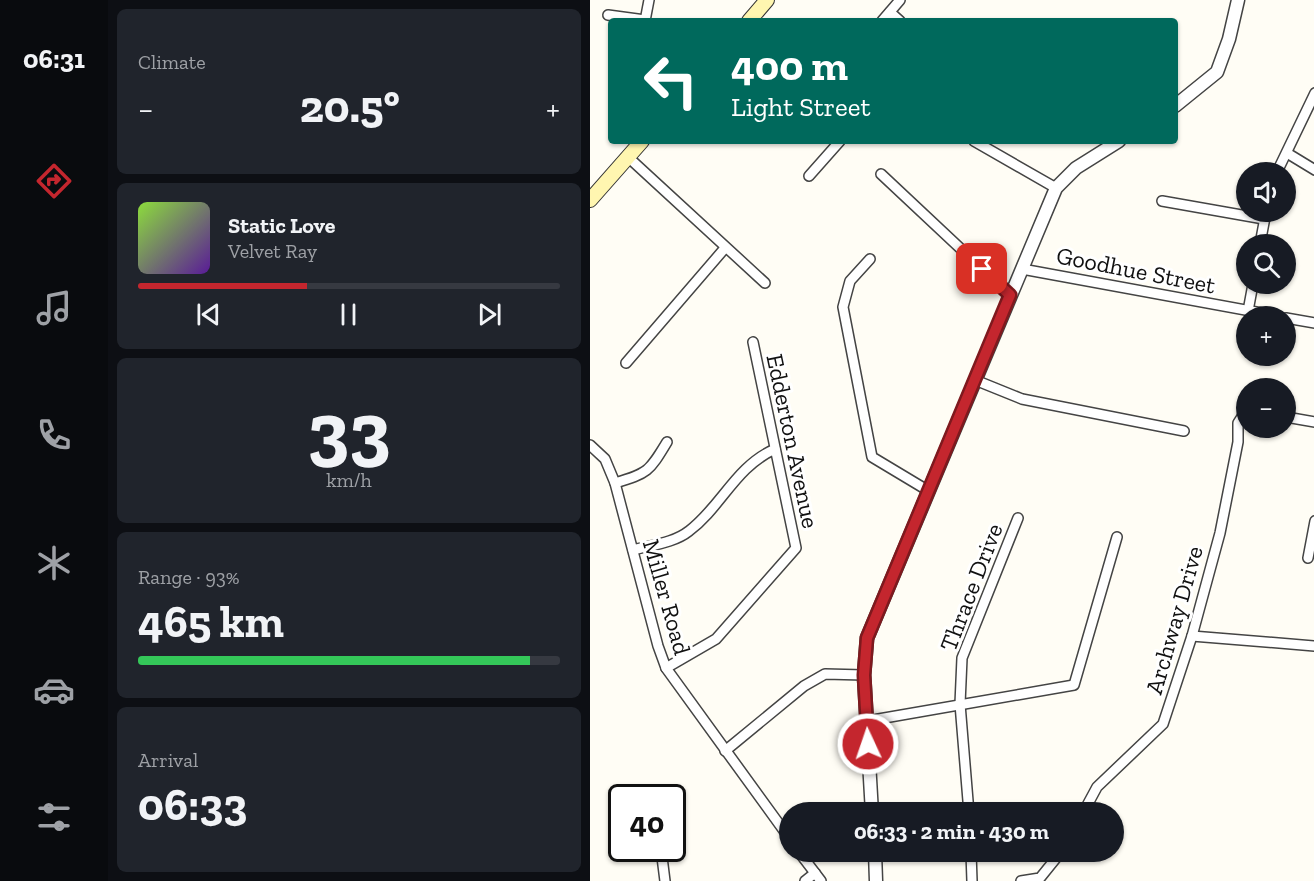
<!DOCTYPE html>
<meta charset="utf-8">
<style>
body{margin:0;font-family:"Zilla Slab",serif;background:#20242c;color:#f1f3f6;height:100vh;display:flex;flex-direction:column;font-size:22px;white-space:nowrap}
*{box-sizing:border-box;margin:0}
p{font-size:20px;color:#9ea1a6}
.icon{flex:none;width:33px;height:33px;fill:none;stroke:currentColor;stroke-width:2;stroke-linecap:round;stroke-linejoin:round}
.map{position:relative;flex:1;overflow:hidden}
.sheet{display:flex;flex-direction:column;gap:9px;padding:9px;background:#0d0f14;width:482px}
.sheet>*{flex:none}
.hud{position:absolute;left:18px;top:18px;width:570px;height:126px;border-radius:6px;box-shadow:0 2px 4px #0004;background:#00695c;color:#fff;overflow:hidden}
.fabs{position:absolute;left:646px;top:162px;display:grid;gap:12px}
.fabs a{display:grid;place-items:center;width:60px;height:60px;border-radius:50%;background:#171b24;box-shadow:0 2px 4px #0004;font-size:30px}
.speed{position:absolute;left:18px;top:784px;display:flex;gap:12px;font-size:30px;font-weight:700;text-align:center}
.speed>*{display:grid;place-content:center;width:78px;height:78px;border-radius:50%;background:#171b24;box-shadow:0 2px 4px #0004;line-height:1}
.speed .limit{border:3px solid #111;border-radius:9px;background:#fff;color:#111}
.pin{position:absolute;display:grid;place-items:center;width:51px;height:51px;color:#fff;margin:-26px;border-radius:12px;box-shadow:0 3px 9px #0006}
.me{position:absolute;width:66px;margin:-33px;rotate:357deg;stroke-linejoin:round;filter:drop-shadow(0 0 4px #0008)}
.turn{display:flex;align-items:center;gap:21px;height:126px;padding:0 24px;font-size:27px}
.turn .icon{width:78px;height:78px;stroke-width:2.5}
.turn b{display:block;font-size:42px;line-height:51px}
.big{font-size:45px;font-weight:800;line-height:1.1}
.sheet .tile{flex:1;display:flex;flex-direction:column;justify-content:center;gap:9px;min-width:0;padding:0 21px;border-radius:9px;background:#20242c}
.sheet .dial{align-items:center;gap:0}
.dial b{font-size:78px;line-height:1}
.song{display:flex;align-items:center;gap:18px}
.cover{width:72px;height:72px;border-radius:9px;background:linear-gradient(135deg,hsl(90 70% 55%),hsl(270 70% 35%))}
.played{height:6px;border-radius:3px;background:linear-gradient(90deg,#c4262e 40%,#363941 40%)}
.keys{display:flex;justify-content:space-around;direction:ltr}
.heat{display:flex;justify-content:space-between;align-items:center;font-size:33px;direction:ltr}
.charge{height:9px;border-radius:4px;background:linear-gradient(90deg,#34c759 93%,#363941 0)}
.trip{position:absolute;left:189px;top:802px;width:345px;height:60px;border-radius:30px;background:#171b24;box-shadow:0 2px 4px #0004;font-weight:800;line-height:60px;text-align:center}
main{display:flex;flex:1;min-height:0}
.tab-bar{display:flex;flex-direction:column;width:108px;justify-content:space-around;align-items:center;background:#090b0e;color:#9ea1a6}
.tab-bar .icon{width:42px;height:42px}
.tab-bar .current{color:#c4262e}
.tab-bar b{font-size:27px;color:#f1f3f6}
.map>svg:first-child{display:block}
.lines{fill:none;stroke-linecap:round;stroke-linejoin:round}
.minor-casing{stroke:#444;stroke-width:12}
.tertiary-casing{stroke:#444;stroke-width:15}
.secondary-casing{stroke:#333;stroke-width:16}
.minor{stroke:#fff;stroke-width:9}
.tertiary{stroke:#fff;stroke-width:12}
.secondary{stroke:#fff6b0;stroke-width:14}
.route-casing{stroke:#7f191e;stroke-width:15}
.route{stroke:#c4262e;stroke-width:10}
.labels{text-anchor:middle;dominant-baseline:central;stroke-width:6;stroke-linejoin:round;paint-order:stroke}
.street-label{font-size:24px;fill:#111;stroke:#fff}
</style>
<main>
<nav class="tab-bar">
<b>06:31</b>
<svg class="icon current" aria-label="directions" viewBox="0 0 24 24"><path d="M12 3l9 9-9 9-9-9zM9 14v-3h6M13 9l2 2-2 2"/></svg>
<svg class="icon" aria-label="music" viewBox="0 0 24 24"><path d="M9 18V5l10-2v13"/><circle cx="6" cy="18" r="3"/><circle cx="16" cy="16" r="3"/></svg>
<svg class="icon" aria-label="phone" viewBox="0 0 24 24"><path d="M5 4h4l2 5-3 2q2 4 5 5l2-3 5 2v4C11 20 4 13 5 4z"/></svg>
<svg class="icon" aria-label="climate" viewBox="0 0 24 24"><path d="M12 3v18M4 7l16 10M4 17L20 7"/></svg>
<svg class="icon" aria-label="car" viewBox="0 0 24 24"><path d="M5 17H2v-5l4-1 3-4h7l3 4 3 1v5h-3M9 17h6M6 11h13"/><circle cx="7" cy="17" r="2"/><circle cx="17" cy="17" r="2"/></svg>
<svg class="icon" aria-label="filters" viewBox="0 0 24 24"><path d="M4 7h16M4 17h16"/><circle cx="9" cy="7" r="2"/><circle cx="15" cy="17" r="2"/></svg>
</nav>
<section class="sheet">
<div class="tile"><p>Climate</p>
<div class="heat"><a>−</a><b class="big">20.5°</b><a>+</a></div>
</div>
<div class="tile">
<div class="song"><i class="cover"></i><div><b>Static Love</b><p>Velvet Ray</p></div></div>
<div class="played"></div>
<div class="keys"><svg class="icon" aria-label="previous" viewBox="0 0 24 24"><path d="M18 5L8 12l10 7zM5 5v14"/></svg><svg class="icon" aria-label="pause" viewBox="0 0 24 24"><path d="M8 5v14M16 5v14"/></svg><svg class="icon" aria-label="next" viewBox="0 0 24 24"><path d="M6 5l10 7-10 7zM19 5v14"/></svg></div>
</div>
<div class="tile dial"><b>33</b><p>km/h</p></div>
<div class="tile"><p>Range · 93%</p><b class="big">465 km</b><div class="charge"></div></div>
<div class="tile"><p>Arrival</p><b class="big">06:33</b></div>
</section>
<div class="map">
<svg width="725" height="881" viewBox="0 0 725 881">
<rect width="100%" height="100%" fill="#fffdf5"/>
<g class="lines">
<defs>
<g id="minor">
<path d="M 300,12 L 310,21"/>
<path d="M 18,15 L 55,20"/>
<path d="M 55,21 L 59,0"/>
<path d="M 292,21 L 310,0"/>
<path d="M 384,141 L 466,188"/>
<path d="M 697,153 L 725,170"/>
<path d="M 38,157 L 175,283"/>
<path d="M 687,172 L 725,93"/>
<path d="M 291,174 L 420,295"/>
<path d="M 219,176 L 250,141"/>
<path d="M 572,201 L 674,219"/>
<path d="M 670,244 L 676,212"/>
<path d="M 280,259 L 260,281 L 253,307 L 282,457 L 337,490"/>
<path d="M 432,269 L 688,316"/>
<path d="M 658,311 L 663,284"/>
<path d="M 696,318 L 725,323"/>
<path d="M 36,363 L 135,248"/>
<path d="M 385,380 L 432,399 L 594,431"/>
<path d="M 696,417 L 725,422"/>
<path d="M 0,445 L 15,459 L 25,483 L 68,646 L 76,668 L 200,839"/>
<path d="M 25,483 C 58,473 59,472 77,442"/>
<path d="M 43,550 C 61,545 84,543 99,531 C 132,506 145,467 185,449"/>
<path d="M 718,558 L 725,521"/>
<path d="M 602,636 L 725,646"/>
<path d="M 76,668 L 126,639 L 206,548 L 163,342"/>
<path d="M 277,721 L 484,685 L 527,537"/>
<path d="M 135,751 L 214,686 L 235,674 L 274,675"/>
<path d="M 61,797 L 61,798"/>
<path d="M 379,813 L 370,704 L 372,658 L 428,518"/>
<path d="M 493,813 L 507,787 L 573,724 L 602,636 L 630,533 L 648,442 L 648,423 L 657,409"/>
<path d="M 71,849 L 75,881"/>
<path d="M 209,852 L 231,881"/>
<path d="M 381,852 L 382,881"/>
<path d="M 215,881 L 225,873"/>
<path d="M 431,881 L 450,878 L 471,852"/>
</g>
<g id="tertiary">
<path d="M 585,106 L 627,72 L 639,39 L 648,0"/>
<path d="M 282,813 L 274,675 L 277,638 L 466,188 L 486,168 L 529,141"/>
<path d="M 285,852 L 286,881"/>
</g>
<g id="secondary">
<path d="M 159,21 L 177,0"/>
<path d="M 0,200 L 52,141"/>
</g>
</defs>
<use href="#minor" class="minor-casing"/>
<use href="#tertiary" class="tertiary-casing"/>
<use href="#secondary" class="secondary-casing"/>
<use href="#minor" class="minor"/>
<use href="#tertiary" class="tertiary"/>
<use href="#secondary" class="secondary"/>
</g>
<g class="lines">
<defs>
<path id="route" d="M 278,744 L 274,675 L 277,638 L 420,295 L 392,269"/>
</defs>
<use href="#route" class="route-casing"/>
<use href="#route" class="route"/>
</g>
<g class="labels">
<g class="street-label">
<text transform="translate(546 270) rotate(11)">Goodhue Street</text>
<text transform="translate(203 441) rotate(78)">Edderton Avenue</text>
<text transform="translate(381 587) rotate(-69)">Thrace Drive</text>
<text transform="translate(77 597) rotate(74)">Miller Road</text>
<text transform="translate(584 620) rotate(-74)">Archway Drive</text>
</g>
</g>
</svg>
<div class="fabs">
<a><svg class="icon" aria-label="sound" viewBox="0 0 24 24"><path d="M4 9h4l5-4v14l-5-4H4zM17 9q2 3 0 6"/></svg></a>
<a><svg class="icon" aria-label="search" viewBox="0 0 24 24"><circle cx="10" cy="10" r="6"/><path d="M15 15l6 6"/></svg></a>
<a>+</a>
<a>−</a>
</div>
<div class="speed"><div class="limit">40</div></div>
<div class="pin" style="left:392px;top:269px;background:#d93025"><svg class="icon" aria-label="arrive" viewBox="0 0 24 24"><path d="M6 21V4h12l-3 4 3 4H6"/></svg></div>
<svg class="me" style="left:278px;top:744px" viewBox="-20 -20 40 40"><circle r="17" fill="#c4262e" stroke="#fff" stroke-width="3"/><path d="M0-11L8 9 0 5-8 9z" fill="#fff"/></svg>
<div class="trip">06:33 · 2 min · 430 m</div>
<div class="hud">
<div class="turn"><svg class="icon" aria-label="left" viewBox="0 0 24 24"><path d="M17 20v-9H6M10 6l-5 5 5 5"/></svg><div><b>400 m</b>Light Street</div></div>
</div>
</div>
</main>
